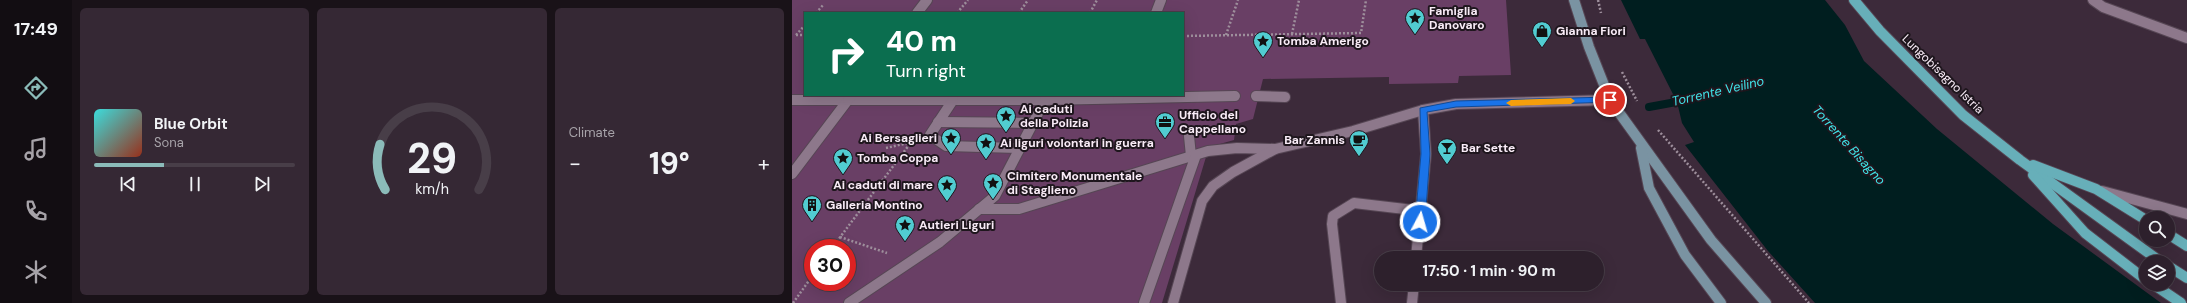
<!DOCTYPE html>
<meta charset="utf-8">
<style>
body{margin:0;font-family:"DM Sans",sans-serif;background:#352834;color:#f1f3f6;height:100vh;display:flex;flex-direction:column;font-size:15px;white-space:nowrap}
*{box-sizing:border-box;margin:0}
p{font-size:13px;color:#a7a3a9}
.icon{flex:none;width:22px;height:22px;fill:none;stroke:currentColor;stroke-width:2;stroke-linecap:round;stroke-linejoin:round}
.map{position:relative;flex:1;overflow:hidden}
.drawer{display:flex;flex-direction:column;gap:8px;padding:8px;background:#191218;width:720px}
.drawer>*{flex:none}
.top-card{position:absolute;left:12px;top:12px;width:380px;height:84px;border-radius:0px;box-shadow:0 4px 16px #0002,0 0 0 1px #483e48;background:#0b6e4f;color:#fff;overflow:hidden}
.buttons{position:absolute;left:1347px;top:211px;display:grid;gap:8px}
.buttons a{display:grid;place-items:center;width:36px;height:36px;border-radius:50%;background:#2d202c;box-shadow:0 4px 16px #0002,0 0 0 1px #483e48;font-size:20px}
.speed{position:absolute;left:12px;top:239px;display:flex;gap:8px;font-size:20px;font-weight:700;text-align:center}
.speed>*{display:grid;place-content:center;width:52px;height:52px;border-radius:50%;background:#2d202c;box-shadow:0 4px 16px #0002,0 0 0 1px #483e48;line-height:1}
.speed .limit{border:6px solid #d22;background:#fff;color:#111}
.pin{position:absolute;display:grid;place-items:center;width:34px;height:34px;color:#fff;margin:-17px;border:2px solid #fff;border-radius:50%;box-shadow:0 1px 4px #0007}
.me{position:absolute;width:44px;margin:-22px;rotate:6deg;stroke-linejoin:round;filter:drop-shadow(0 0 3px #0008)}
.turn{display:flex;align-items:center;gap:14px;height:84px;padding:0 16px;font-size:18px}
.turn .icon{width:52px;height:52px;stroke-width:2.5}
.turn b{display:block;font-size:28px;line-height:34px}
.big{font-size:30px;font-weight:700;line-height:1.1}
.drawer .card{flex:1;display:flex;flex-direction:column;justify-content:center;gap:6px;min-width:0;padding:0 14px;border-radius:6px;background:#352834}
.drawer .dial{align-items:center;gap:0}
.dial svg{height:104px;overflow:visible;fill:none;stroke:#483e48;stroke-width:7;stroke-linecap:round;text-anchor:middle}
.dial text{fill:#f1f3f6;stroke:none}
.song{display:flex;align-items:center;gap:12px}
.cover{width:48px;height:48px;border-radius:6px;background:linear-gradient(135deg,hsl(180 70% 55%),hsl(10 70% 35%))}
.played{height:4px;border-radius:2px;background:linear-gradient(90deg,#8bbbb9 35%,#483e48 35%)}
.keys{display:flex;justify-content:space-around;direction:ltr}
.heat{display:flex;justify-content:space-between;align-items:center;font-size:22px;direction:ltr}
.drawer .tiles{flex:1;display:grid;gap:8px;grid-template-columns:repeat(3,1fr)}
.trip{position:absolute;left:582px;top:251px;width:230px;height:40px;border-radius:20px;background:#2d202c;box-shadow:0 4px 16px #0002,0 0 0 1px #483e48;font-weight:700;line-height:40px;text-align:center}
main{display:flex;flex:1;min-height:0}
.menu{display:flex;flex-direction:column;width:72px;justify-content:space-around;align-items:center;background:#120d12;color:#a7a3a9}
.menu .icon{width:28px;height:28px}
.menu .active{color:#8bbbb9}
.menu b{font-size:18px;color:#f1f3f6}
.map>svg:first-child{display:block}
.green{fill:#693f65;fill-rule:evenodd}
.water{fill:#001e1f}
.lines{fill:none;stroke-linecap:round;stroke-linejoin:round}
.stream{stroke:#001e1f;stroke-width:8}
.lane-casing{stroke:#564654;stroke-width:12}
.street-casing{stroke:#564654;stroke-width:12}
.secondary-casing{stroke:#564654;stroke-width:12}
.primary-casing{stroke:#564654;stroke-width:12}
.path{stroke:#9e8f9c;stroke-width:2.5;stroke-dasharray:2 2;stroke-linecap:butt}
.lane{stroke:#8d788b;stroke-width:10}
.street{stroke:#8d788b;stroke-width:10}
.secondary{stroke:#7a93a2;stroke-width:10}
.primary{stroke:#67afb9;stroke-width:10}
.route{fill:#1a73e8;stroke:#114b97}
.slow{fill:#f59e0b}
.labels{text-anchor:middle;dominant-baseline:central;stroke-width:4;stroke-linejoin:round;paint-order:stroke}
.poi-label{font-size:12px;font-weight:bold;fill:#f9ecf7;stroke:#1e161d;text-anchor:start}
.street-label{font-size:12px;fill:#f9ecf7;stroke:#1e161d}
.water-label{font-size:13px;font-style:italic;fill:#40e3e8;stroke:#1e161d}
</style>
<main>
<nav class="menu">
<b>17:49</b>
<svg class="icon active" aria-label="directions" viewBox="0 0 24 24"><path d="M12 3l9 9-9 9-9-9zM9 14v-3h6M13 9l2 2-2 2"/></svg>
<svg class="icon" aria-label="music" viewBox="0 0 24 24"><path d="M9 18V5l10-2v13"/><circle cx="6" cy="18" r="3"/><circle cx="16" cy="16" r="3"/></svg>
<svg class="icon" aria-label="phone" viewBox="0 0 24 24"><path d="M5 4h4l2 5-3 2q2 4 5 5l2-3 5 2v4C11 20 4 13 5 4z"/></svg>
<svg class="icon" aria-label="climate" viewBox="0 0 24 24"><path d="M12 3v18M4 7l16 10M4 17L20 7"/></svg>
</nav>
<section class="drawer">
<div class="tiles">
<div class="card">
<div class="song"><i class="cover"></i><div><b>Blue Orbit</b><p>Sona</p></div></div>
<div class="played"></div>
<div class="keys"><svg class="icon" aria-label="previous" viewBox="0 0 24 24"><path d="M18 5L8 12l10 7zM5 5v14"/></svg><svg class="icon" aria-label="pause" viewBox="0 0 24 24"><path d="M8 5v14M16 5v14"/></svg><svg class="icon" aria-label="next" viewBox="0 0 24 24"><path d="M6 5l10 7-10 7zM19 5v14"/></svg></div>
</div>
<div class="card dial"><svg viewBox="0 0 100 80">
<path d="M14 69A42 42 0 1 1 86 69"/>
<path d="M14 69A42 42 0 0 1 10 34" stroke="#8bbbb9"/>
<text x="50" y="56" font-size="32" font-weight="700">29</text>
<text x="50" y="72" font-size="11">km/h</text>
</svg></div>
<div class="card"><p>Climate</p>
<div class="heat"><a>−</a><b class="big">19°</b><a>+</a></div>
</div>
</div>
</section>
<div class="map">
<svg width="1395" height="303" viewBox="0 0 1395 303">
<rect width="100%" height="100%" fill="#3c2a3a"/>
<path class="green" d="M 0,0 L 714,0 L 719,75 L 667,76 L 666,83 L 597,84 L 597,77 L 471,79 L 461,119 L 444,124 L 442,140 L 417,147 L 370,303 L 0,303 ZM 13,13 L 391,13 L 391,95 L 13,95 ZM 21,248 L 55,248 L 55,282 L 21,282 Z"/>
<path class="water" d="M 829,0 L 1033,0 L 1053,25 L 1072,61 L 1145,129 L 1261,224 L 1369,303 L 1023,303 L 976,251 L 893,145 L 902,142 L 890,123 L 885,102 L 853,39 L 848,39 Z"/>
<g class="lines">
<path class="stream" d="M 857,107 L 895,100"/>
<defs>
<g id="lane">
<path d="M 364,13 L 369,0"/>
<path d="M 464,96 L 493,97"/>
<path d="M 0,100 L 253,100 L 443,96"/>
<path d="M 161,100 L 138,135 L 154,146 L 228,148"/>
<path d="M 146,122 L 240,123"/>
<path d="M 397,136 L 399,156"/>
<path d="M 0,174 L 56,100"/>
<path d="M 187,209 L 227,209 L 416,151 L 445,148 L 483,149"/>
<path d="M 57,303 L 148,242 L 203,196 L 253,100"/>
<path d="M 352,303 L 404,155"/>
</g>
<g id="street">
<path d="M 1301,0 L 1311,7 L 1395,38"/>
<path d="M 125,13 L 135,0"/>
<path d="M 326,98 L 327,95"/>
<path d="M 56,100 L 60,95"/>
<path d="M 1310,191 L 1395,214"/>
<path d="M 624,258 L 634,154 L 631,110"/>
<path d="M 381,303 L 410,201 L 421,186 L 441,172 L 483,149 L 561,131 L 631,110 L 664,104 L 818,100"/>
<path d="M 549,303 L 540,224 L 541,216 L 562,203 L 630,211"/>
<path d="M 620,303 L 622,284"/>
</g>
<g id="secondary">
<path d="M 782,0 L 797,47 L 818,100 L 919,240 L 974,303"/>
<path d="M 849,148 L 857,188 L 893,255 L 929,303"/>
</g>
<g id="primary">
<path d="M 1062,0 L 1088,31 L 1171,115 L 1228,160 L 1369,262"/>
<path d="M 1241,165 L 1304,189 L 1354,220"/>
<path d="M 1241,175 L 1293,233 L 1354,280"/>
<path d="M 1376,234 L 1395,246"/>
<path d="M 1376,266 L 1395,278"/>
<path d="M 1361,284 L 1389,303"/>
</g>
</defs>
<use href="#lane" class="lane-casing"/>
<use href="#street" class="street-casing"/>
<use href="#secondary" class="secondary-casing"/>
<use href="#primary" class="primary-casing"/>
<g class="path">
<path d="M 806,0 L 809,13"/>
<path d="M 24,13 L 32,4"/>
<path d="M 165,13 L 176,0"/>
<path d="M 227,13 L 236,0"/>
<path d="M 298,13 L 305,0"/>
<path d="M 500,34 L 507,0"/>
<path d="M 4,35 L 13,25"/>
<path d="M 4,35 L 13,35"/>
<path d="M 434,35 L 446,0"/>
<path d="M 391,36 L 569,33 L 574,0"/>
<path d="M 830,72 L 845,101"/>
<path d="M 866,130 L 1017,303"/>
<path d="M 94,148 L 116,143"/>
<path d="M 48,237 L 95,253"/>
<path d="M 40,248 L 120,141"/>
<path d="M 1,303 L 21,275"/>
</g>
<use href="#lane" class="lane"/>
<use href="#street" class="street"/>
<use href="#secondary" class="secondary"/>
<use href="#primary" class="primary"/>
</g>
<path class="route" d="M 818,97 L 821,98 L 821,102 L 664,107 L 635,112 L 638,154 L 633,222 L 628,226 L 625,225 L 623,222 L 629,154 L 628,108 L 664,101 Z"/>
<path class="slow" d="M 779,98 L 783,101 L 779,104 L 719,106 L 714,103 L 719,100 Z"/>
<defs>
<symbol id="sight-pin" viewBox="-11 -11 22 30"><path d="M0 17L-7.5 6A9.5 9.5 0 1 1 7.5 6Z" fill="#51ccd1" stroke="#1e161d"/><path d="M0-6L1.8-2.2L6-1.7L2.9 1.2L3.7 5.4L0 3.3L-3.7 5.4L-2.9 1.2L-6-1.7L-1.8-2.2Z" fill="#111"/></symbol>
<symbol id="shop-pin" viewBox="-11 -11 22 30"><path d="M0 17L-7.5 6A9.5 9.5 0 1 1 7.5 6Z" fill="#51ccd1" stroke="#1e161d"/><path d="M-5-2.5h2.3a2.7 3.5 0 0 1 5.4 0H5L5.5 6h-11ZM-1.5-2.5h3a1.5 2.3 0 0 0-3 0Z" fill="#111"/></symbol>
<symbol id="office-pin" viewBox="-11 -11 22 30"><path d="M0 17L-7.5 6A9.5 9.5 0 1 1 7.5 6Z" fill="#51ccd1" stroke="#1e161d"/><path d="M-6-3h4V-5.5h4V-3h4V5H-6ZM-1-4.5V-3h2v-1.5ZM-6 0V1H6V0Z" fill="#111"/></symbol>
<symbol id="cafe-pin" viewBox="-11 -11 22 30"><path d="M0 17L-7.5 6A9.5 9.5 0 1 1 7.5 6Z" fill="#51ccd1" stroke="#1e161d"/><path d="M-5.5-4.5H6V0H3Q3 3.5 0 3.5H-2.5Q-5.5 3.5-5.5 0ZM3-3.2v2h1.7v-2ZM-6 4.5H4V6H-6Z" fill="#111"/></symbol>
<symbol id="bar-pin" viewBox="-11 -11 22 30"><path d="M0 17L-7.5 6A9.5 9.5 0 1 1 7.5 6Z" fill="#51ccd1" stroke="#1e161d"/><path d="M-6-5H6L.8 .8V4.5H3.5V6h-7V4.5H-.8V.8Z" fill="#111"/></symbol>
<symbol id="building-pin" viewBox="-11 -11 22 30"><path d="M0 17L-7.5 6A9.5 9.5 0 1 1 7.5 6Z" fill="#51ccd1" stroke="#1e161d"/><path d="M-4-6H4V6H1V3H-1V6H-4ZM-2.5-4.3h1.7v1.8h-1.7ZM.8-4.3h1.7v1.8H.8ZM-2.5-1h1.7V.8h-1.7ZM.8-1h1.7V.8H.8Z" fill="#111"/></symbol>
</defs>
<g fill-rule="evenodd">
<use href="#sight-pin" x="612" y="7" width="22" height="30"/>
<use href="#shop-pin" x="739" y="20" width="22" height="30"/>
<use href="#sight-pin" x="460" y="30" width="22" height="30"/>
<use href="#sight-pin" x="203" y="105" width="22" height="30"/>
<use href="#office-pin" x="362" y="111" width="22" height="30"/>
<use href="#sight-pin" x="148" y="127" width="22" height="30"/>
<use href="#cafe-pin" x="556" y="129" width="22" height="30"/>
<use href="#sight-pin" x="183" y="132" width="22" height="30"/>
<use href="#bar-pin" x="644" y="137" width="22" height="30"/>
<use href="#sight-pin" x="40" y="147" width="22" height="30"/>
<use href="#sight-pin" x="190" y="172" width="22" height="30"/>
<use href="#sight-pin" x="144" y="174" width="22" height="30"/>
<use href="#building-pin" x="9" y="194" width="22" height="30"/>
<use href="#sight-pin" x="102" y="214" width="22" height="30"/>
</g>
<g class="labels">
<g class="poi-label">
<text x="637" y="11">Famiglia<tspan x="637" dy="14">Danovaro</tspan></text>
<text x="764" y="31">Gianna Fiori</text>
<text x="485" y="41">Tomba Amerigo</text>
<text x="228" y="109">Ai caduti<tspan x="228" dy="14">della Polizia</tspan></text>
<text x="387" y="115">Ufficio del<tspan x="387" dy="14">Cappellano</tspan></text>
<text x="145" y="138" text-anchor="end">Ai Bersaglieri</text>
<text x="553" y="140" text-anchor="end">Bar Zannis</text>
<text x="208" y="143">Ai liguri volontari in guerra</text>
<text x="669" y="148">Bar Sette</text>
<text x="65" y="158">Tomba Coppa</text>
<text x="215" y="176">Cimitero Monumentale<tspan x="215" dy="14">di Staglieno</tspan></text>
<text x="141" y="185" text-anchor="end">Ai caduti di mare</text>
<text x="34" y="205">Galleria Montino</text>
<text x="127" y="225">Autieri Liguri</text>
</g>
<g class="street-label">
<text transform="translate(1151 74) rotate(44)">Lungobisagno Istria</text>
</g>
<g class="water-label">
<text transform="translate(926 91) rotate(-13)">Torrente Veilino</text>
<text transform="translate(1057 145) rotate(48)">Torrente Bisagno</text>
</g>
</g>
</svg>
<div class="buttons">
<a><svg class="icon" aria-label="search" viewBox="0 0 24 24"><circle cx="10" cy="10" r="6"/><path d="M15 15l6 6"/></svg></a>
<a><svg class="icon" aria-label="layers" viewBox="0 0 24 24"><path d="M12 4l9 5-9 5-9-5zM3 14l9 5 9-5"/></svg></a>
</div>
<div class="speed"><div class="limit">30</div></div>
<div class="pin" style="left:818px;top:100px;background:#d93025"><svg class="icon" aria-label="arrive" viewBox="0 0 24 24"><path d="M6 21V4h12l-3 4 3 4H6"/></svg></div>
<svg class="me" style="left:628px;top:222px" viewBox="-20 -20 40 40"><circle r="17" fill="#1a73e8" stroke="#fff" stroke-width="3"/><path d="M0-11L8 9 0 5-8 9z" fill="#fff"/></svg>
<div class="trip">17:50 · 1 min · 90 m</div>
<div class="top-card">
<div class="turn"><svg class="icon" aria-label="right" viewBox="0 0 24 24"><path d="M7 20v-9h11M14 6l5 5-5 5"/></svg><div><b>40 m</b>Turn right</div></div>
</div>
</div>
</main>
